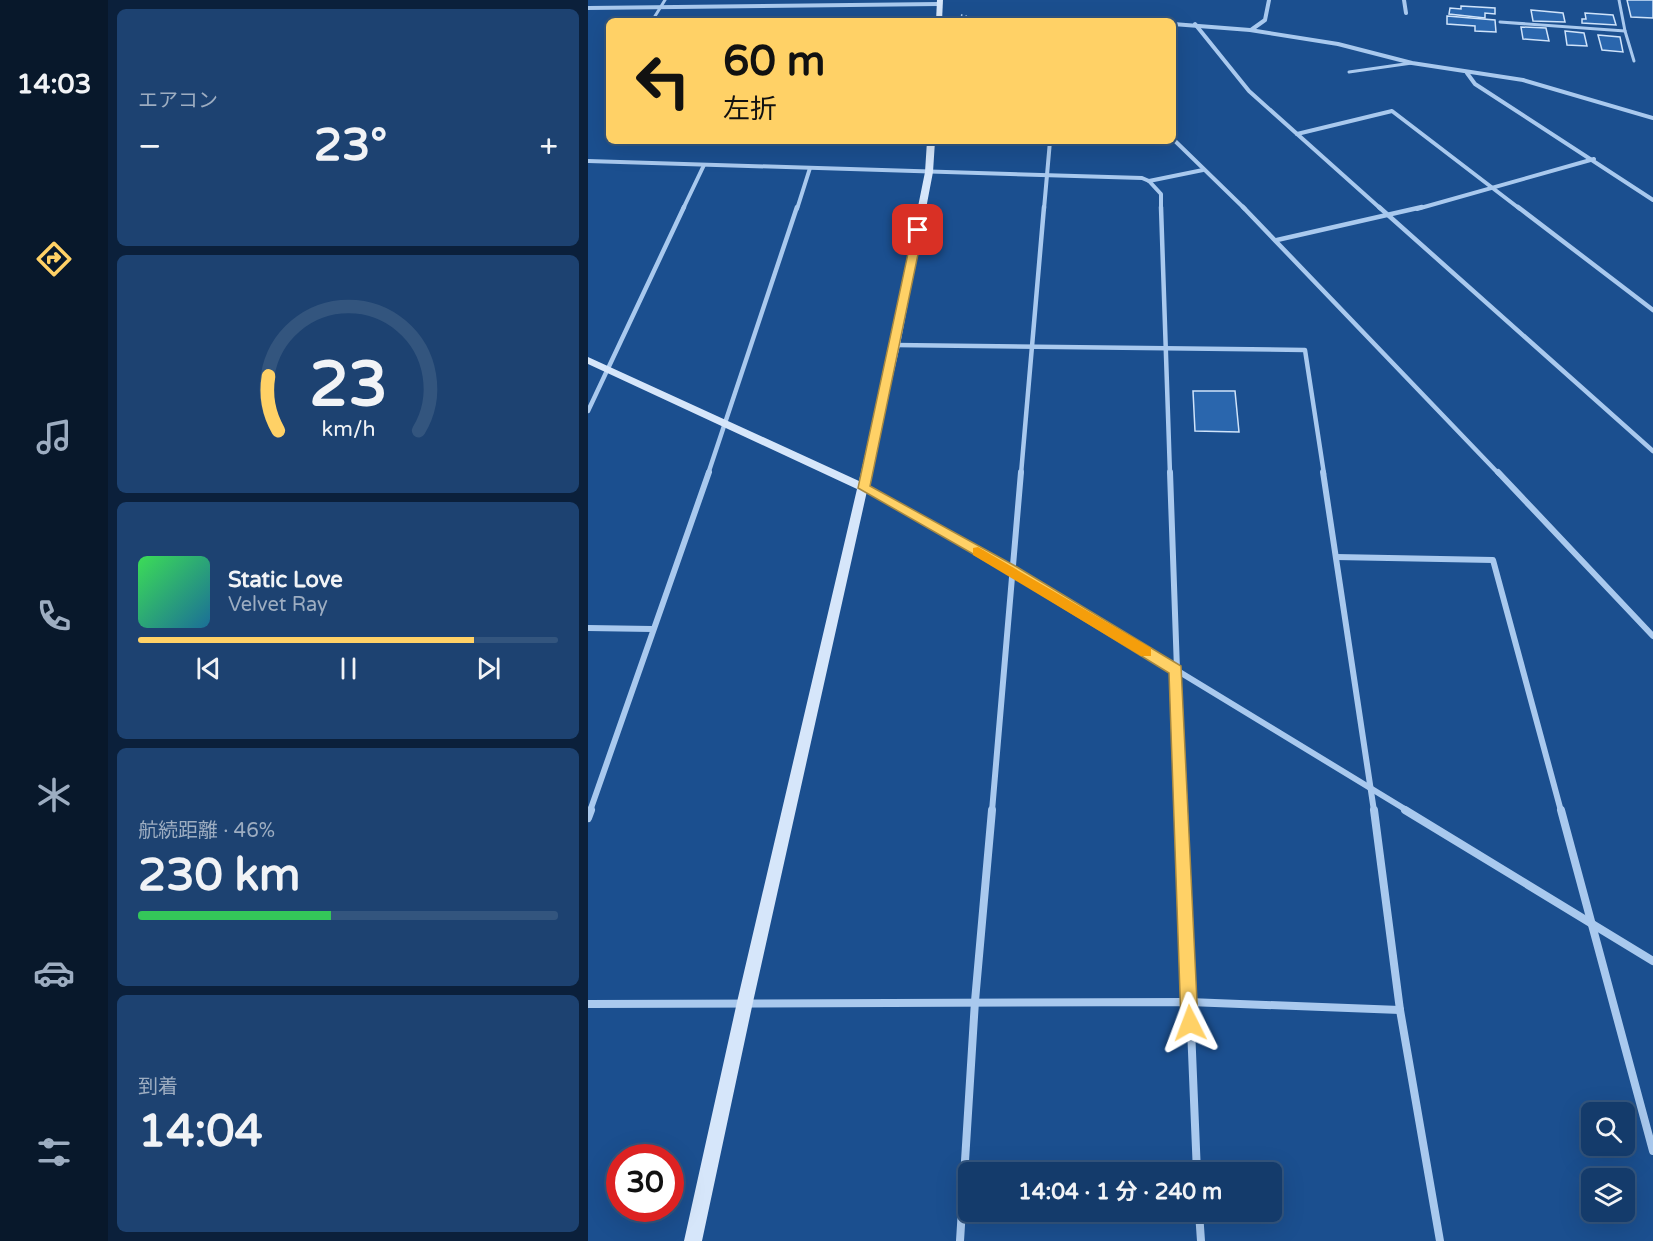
<!DOCTYPE html>
<html lang="ja">
<meta charset="utf-8">
<style>
body{margin:0;font-family:"Varela Round","Noto Sans JP",sans-serif;background:#1d4271;color:#f1f3f6;height:100vh;display:flex;flex-direction:column;font-size:22px;white-space:nowrap}
*{box-sizing:border-box;margin:0}
p{font-size:20px;color:#9dadc1}
.icon{flex:none;width:33px;height:33px;fill:none;stroke:currentColor;stroke-width:2;stroke-linecap:round;stroke-linejoin:round}
.map{position:relative;flex:1;overflow:hidden}
.drawer{display:flex;flex-direction:column;gap:9px;padding:9px;background:#0b203b;width:480px}
.drawer>*{flex:none}
.guide{position:absolute;left:18px;top:18px;width:570px;height:126px;border-radius:9px;box-shadow:0 6px 24px #0002,0 0 0 2px #33557e;background:#ffd166;color:#111;overflow:hidden}
.controls{position:absolute;left:993px;top:1102px;display:grid;gap:12px}
.controls a{display:grid;place-items:center;width:54px;height:54px;border-radius:9px;background:#143b6b;box-shadow:0 6px 24px #0002,0 0 0 2px #33557e;font-size:30px}
.speed{position:absolute;left:18px;top:1144px;display:flex;gap:12px;font-size:30px;font-weight:700;text-align:center}
.speed>*{display:grid;place-content:center;width:78px;height:78px;border-radius:50%;background:#143b6b;box-shadow:0 6px 24px #0002,0 0 0 2px #33557e;line-height:1}
.speed .limit{border:9px solid #d22;background:#fff;color:#111}
.pin{position:absolute;display:grid;place-items:center;width:51px;height:51px;color:#fff;margin:-26px;border-radius:12px;box-shadow:0 3px 9px #0006}
.me{position:absolute;width:66px;margin:-33px;rotate:357deg;stroke-linejoin:round;filter:drop-shadow(0 0 4px #0008)}
.turn{display:flex;align-items:center;gap:21px;height:126px;padding:0 18px;font-size:27px}
.turn .icon{width:78px;height:78px;stroke-width:2.5}
.turn b{display:block;font-size:42px;line-height:51px}
.big{font-size:45px;font-weight:700;line-height:1.1}
.drawer .card{flex:1;display:flex;flex-direction:column;justify-content:center;gap:9px;min-width:0;padding:0 21px;border-radius:9px;background:#1d4271}
.drawer .dial{align-items:center;gap:0}
.dial svg{height:156px;overflow:visible;fill:none;stroke:#33557e;stroke-width:7;stroke-linecap:round;text-anchor:middle}
.dial text{fill:#f1f3f6;stroke:none}
.song{display:flex;align-items:center;gap:18px}
.cover{width:72px;height:72px;border-radius:9px;background:linear-gradient(135deg,hsl(130 70% 55%),hsl(200 70% 35%))}
.played{height:6px;border-radius:3px;background:linear-gradient(90deg,#ffd166 80%,#33557e 80%)}
.keys{display:flex;justify-content:space-around;direction:ltr}
.heat{display:flex;justify-content:space-between;align-items:center;font-size:33px;direction:ltr}
.charge{height:9px;border-radius:4px;background:linear-gradient(90deg,#34c759 46%,#33557e 0)}
.trip{position:absolute;left:370px;top:1162px;width:324px;height:60px;border-radius:9px;background:#143b6b;box-shadow:0 6px 24px #0002,0 0 0 2px #33557e;font-weight:700;line-height:60px;text-align:center}
main{display:flex;flex:1;min-height:0}
.tab-bar{display:flex;flex-direction:column;width:108px;justify-content:space-around;align-items:center;background:#08182b;color:#9dadc1}
.tab-bar .icon{width:42px;height:42px}
.tab-bar .selected{color:#ffd166}
.tab-bar b{font-size:27px;color:#f1f3f6}
.map>svg:first-child{display:block}
.building{fill:#2a66ad;stroke:#cfe3fa;stroke-width:1.5}
.lines{fill:none;stroke-linecap:round;stroke-linejoin:round}
.path{stroke:#a9c9ee;stroke-width:2;stroke-dasharray:1.5 3;stroke-linecap:butt}
.lane{stroke:#a9c9ee;stroke-width:3}
.street-far3{stroke:#a9c9ee;stroke-width:4}
.street-far2{stroke:#a9c9ee;stroke-width:4.5}
.street-far1{stroke:#a9c9ee;stroke-width:6}
.street{stroke:#a9c9ee;stroke-width:8}
.secondary{fill:#d6e6fa;fill-rule:evenodd}
.route{fill:#ffd166;stroke:#a68842;stroke-width:1.5}
.slow{fill:#f59e0b}
</style>
<main>
<nav class="tab-bar">
<b>14:03</b>
<svg class="icon selected" aria-label="directions" viewBox="0 0 24 24"><path d="M12 3l9 9-9 9-9-9zM9 14v-3h6M13 9l2 2-2 2"/></svg>
<svg class="icon" aria-label="music" viewBox="0 0 24 24"><path d="M9 18V5l10-2v13"/><circle cx="6" cy="18" r="3"/><circle cx="16" cy="16" r="3"/></svg>
<svg class="icon" aria-label="phone" viewBox="0 0 24 24"><path d="M5 4h4l2 5-3 2q2 4 5 5l2-3 5 2v4C11 20 4 13 5 4z"/></svg>
<svg class="icon" aria-label="climate" viewBox="0 0 24 24"><path d="M12 3v18M4 7l16 10M4 17L20 7"/></svg>
<svg class="icon" aria-label="car" viewBox="0 0 24 24"><path d="M5 17H2v-5l4-1 3-4h7l3 4 3 1v5h-3M9 17h6M6 11h13"/><circle cx="7" cy="17" r="2"/><circle cx="17" cy="17" r="2"/></svg>
<svg class="icon" aria-label="filters" viewBox="0 0 24 24"><path d="M4 7h16M4 17h16"/><circle cx="9" cy="7" r="2"/><circle cx="15" cy="17" r="2"/></svg>
</nav>
<section class="drawer">
<div class="card"><p>エアコン</p>
<div class="heat"><a>−</a><b class="big">23°</b><a>+</a></div>
</div>
<div class="card dial"><svg viewBox="0 0 100 80">
<path d="M14 69A42 42 0 1 1 86 69"/>
<path d="M14 69A42 42 0 0 1 9 41" stroke="#ffd166"/>
<text x="50" y="56" font-size="32" font-weight="700">23</text>
<text x="50" y="72" font-size="11">km/h</text>
</svg></div>
<div class="card">
<div class="song"><i class="cover"></i><div><b>Static Love</b><p>Velvet Ray</p></div></div>
<div class="played"></div>
<div class="keys"><svg class="icon" aria-label="previous" viewBox="0 0 24 24"><path d="M18 5L8 12l10 7zM5 5v14"/></svg><svg class="icon" aria-label="pause" viewBox="0 0 24 24"><path d="M8 5v14M16 5v14"/></svg><svg class="icon" aria-label="next" viewBox="0 0 24 24"><path d="M6 5l10 7-10 7zM19 5v14"/></svg></div>
</div>
<div class="card"><p>航続距離 · 46%</p><b class="big">230 km</b><div class="charge"></div></div>
<div class="card"><p>到着</p><b class="big">14:04</b></div>
</section>
<div class="map">
<svg width="1065" height="1241" viewBox="0 0 1065 1241">
<rect width="100%" height="100%" fill="#1b4f8f"/>
<g class="building">
<path d="M 1039,0 L 1065,0 L 1065,18 L 1043,17 Z"/>
<path d="M 873,6 L 907,8 L 907,14 L 897,13 L 897,18 L 861,14 L 862,8 L 873,9 Z"/>
<path d="M 943,10 L 975,13 L 977,22 L 945,21 Z"/>
<path d="M 997,13 L 1025,15 L 1028,25 L 994,23 L 994,19 L 998,19 Z"/>
<path d="M 859,16 L 907,20 L 908,32 L 887,31 L 887,26 L 859,24 Z"/>
<path d="M 933,27 L 958,28 L 961,41 L 935,39 Z"/>
<path d="M 977,31 L 996,33 L 999,46 L 979,45 Z"/>
<path d="M 1010,35 L 1032,37 L 1035,52 L 1014,50 Z"/>
<path d="M 605,391 L 647,391 L 651,432 L 607,431 Z"/>
</g>
<g class="lines">
<path class="path" d="M 373,15 L 396,21"/>
<g class="lane">
<path d="M 64,21 L 77,0"/>
<path d="M 912,22 L 1037,31 L 1031,0"/>
<path d="M 1037,31 L 1046,61"/>
<path d="M 761,72 L 824,63"/>
</g>
<g class="street-far3">
<path d="M 816,0 L 818,13"/>
<path d="M 0,8 L 351,4"/>
<path d="M 490,21 L 509,21"/>
<path d="M 585,24 L 662,30 L 750,44 L 824,63 L 935,80 L 1065,118"/>
<path d="M 607,24 L 661,91 L 793,209"/>
<path d="M 663,30 L 677,20 L 681,0"/>
<path d="M 879,73 L 887,84 L 1065,200"/>
<path d="M 709,134 L 804,111 L 932,209"/>
<path d="M 585,139 L 657,209"/>
<path d="M 0,161 L 554,178 L 561,181 L 573,194 L 573,209"/>
<path d="M 561,181 L 615,170"/>
<path d="M 95,209 L 116,165"/>
<path d="M 209,209 L 222,168"/>
<path d="M 456,209 L 462,141"/>
<path d="M 829,209 L 1006,159"/>
</g>
<g class="street-far2">
<path d="M 573,207 L 582,474"/>
<path d="M 655,207 L 911,474"/>
<path d="M 791,207 L 1065,451"/>
<path d="M 930,207 L 1065,310"/>
<path d="M 689,240 L 834,207"/>
<path d="M 307,345 L 717,350 L 736,474"/>
<path d="M 0,411 L 96,207"/>
<path d="M 120,474 L 209,207"/>
<path d="M 433,474 L 456,207"/>
</g>
<g class="street-far1">
<path d="M 582,472 L 594,811"/>
<path d="M 735,472 L 786,811"/>
<path d="M 910,472 L 1065,636"/>
<path d="M 276,488 L 424,570 L 820,811"/>
<path d="M 748,557 L 905,560 L 973,811"/>
<path d="M 0,628 L 64,629"/>
<path d="M 2,811 L 121,472"/>
<path d="M 404,811 L 433,472"/>
</g>
<g class="street">
<path d="M 594,810 L 609,1173"/>
<path d="M 786,810 L 812,1010 L 852,1241"/>
<path d="M 817,810 L 1065,961"/>
<path d="M 973,810 L 1065,1151"/>
<path d="M 0,818 L 3,810"/>
<path d="M 0,1004 L 601,1002 L 812,1010"/>
<path d="M 611,1212 L 613,1241"/>
<path d="M 372,1241 L 387,1001 L 404,810"/>
</g>
<g class="secondary">
<path d="M 349,0 L 355,0 L 354,21 L 348,21 Z"/>
<path d="M 339,141 L 347,141 L 345,172 L 312,345 L 280,486 L 281,488 L 279,491 L 165,1002 L 114,1241 L 96,1241 L 149,1002 L 269,489 L 0,364 L 0,357 L 271,481 L 302,345 L 337,172 Z"/>
</g>
</g>
<path class="route" d="M 330,227 L 335,230 L 282,486 L 429,567 L 593,666 L 610,1023 L 608,1029 L 602,1032 L 595,1029 L 593,1023 L 581,673 L 420,574 L 270,488 L 325,230 Z"/>
<path class="slow" d="M 390,547 L 563,648 L 563,656 L 553,656 L 385,555 L 385,548 Z"/>
</svg>
<div class="controls">
<a><svg class="icon" aria-label="search" viewBox="0 0 24 24"><circle cx="10" cy="10" r="6"/><path d="M15 15l6 6"/></svg></a>
<a><svg class="icon" aria-label="layers" viewBox="0 0 24 24"><path d="M12 4l9 5-9 5-9-5zM3 14l9 5 9-5"/></svg></a>
</div>
<div class="speed"><div class="limit">30</div></div>
<div class="pin" style="left:330px;top:230px;background:#d93025"><svg class="icon" aria-label="arrive" viewBox="0 0 24 24"><path d="M6 21V4h12l-3 4 3 4H6"/></svg></div>
<svg class="me" style="left:602px;top:1023px" viewBox="-20 -20 40 40"><path d="M0-17L14 15 0 8-14 15z" fill="#ffd166" stroke="#fff" stroke-width="4"/></svg>
<div class="trip">14:04 · 1 分 · 240 m</div>
<div class="guide">
<div class="turn"><svg class="icon" aria-label="left" viewBox="0 0 24 24"><path d="M17 20v-9H6M10 6l-5 5 5 5"/></svg><div><b>60 m</b>左折</div></div>
</div>
</div>
</main>
